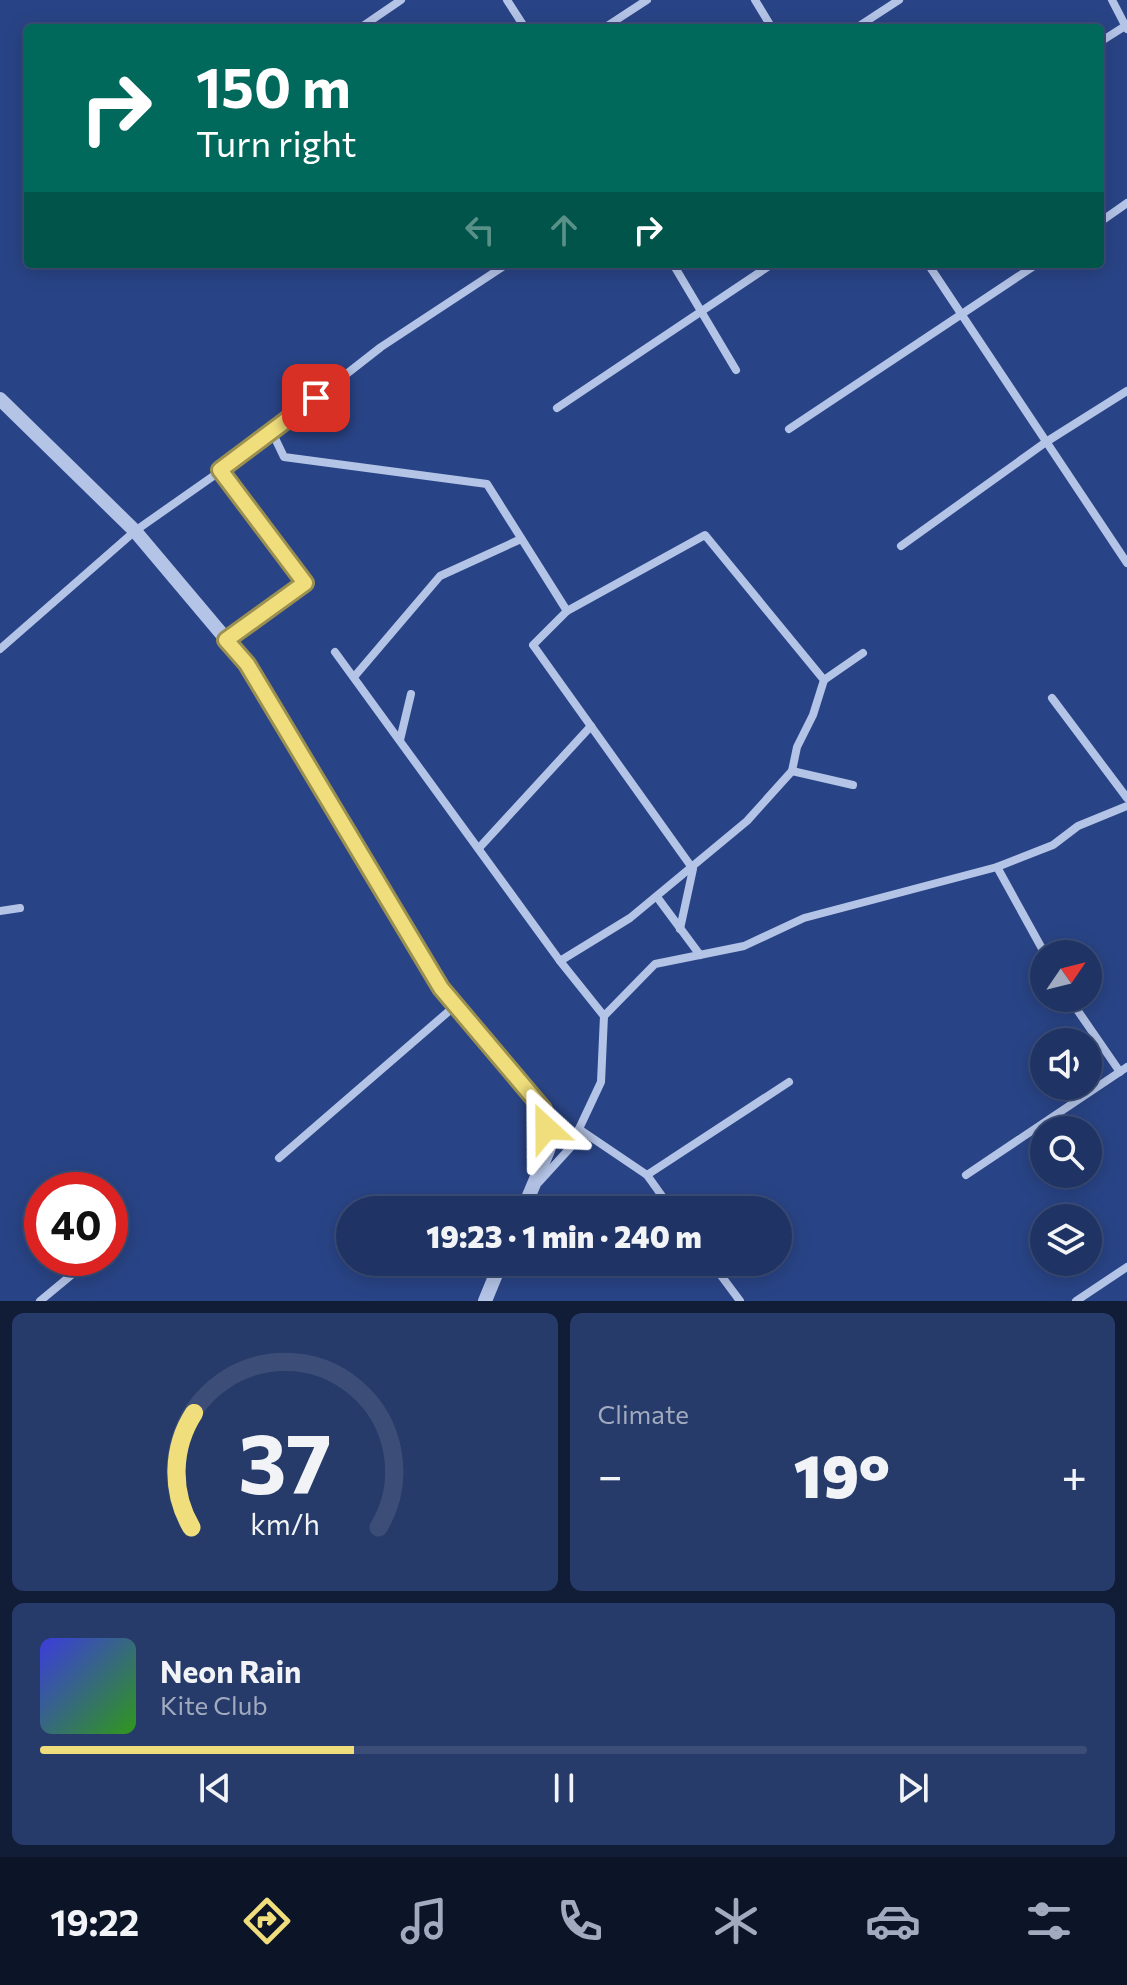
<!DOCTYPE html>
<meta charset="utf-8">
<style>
body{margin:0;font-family:Commissioner,sans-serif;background:#273b6a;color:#f1f3f6;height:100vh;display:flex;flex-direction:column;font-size:30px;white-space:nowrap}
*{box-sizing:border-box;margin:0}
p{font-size:26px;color:#a1aabf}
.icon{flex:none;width:44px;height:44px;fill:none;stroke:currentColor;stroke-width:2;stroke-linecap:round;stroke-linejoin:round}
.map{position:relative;height:1301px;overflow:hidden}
.drawer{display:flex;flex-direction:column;gap:12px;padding:12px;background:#111c37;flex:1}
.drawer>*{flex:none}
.hud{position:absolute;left:24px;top:24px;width:1080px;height:244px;border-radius:8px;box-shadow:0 4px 20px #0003,0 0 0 2px #3c4e78;background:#00695c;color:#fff;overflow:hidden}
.needle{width:52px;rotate:55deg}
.buttons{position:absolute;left:1030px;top:940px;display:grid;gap:16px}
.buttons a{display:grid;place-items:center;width:72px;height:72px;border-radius:50%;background:#1f3364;box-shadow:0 4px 20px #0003,0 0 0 2px #3c4e78;font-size:40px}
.speed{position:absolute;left:24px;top:1172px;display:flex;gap:16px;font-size:40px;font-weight:700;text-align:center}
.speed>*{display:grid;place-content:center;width:104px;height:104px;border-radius:50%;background:#1f3364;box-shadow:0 4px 20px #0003,0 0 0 2px #3c4e78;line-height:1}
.speed .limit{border:12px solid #d22;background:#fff;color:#111}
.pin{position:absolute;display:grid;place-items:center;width:68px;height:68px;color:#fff;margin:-34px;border-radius:16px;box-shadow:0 4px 12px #0006}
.me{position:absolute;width:88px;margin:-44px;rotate:336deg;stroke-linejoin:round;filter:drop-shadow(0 0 6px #0008)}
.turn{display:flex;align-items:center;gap:28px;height:168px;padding:0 40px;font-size:36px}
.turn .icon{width:104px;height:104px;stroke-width:2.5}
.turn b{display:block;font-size:56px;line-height:68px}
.lanes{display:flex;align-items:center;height:76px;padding:0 40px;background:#0003;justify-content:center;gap:40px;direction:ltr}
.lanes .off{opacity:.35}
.big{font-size:60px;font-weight:800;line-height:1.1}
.drawer .card{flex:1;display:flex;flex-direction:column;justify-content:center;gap:12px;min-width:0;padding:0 28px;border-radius:12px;background:#273b6a}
.drawer .dial{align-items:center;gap:0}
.dial svg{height:208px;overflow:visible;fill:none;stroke:#3c4e78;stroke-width:7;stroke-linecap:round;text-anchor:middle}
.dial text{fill:#f1f3f6;stroke:none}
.song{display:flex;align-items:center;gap:24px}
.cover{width:96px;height:96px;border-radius:12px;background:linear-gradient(135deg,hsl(240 70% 55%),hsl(110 70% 35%))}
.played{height:8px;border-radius:4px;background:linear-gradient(90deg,#efde7b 30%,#3c4e78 30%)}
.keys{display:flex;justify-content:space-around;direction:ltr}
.heat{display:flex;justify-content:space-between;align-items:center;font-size:44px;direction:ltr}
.drawer .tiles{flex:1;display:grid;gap:12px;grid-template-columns:1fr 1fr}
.card:last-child{grid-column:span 2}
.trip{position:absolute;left:336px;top:1196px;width:456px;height:80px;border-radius:40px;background:#1f3364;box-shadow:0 4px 20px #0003,0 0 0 2px #3c4e78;font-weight:800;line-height:80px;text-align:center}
.tabs{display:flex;height:128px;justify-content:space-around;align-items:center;background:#0c1428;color:#a1aabf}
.tabs .icon{width:56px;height:56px}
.tabs .selected{color:#efde7b}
.tabs b{font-size:36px;color:#f1f3f6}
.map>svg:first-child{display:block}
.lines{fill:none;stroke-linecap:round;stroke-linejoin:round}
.minor{stroke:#b4c4e7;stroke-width:8}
.tertiary{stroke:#b4c4e7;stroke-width:14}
.route-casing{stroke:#9b9050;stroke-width:20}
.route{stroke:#efde7b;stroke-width:14}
</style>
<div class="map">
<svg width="1127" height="1301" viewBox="0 0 1127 1301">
<rect width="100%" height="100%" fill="#294486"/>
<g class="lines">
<g class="minor">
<path d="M 507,0 L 525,28"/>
<path d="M 755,0 L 772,28"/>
<path d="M 1112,0 L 1127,29"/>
<path d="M 360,28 L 401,0"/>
<path d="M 604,28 L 647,0"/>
<path d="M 856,28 L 899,0"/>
<path d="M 1100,42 L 1125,26"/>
<path d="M 1100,222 L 1127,203"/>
<path d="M 673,264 L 736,370"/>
<path d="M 928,264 L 1127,563"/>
<path d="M 557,408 L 772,264"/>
<path d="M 789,429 L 1037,264"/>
<path d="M 272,432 L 284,457 L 487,484 L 567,611 L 705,535 L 824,680 L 813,715 L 797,747 L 792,771 L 747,821 L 630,918 L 560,961"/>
<path d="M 220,470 L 305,583 L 226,640"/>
<path d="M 901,546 L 1046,442 L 1127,391"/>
<path d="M 567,611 L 533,645 L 693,869 L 680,929"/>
<path d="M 0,649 L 135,531 L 239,458 L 381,347 L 507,264"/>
<path d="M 335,652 L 560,961 L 604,1016"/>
<path d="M 354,677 L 440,576 L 521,539"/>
<path d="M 824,680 L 863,653"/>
<path d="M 1052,698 L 1127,798"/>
<path d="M 400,740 L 411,694"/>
<path d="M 792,771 L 853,785"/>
<path d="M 479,848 L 591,726"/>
<path d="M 997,867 L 1045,954"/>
<path d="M 657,897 L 700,955"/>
<path d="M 0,911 L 20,908"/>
<path d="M 1069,998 L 1120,1072"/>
<path d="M 579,1129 L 647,1175 L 789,1082"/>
<path d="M 279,1158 L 456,1005"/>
<path d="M 647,1175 L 672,1210"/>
<path d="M 966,1175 L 1127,1067"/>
<path d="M 539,1182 L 570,1148 L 601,1082 L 604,1016 L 655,964 L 744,946 L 804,918 L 997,867 L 1053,845 L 1078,826 L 1127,806"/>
<path d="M 711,1262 L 740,1301"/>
<path d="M 40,1301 L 92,1258"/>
<path d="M 1076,1301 L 1127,1267"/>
</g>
<g class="tertiary">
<path d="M 0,399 L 135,531 L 247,664 L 441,988 L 543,1109 L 549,1148 L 523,1210"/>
<path d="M 485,1301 L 501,1262"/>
</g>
</g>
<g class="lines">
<defs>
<path id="route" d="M 316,398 L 220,470 L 305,583 L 226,640 L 247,664 L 441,988 L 543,1109 L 546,1128"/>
</defs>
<use href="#route" class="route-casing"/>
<use href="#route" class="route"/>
</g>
</svg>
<div class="buttons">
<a><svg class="needle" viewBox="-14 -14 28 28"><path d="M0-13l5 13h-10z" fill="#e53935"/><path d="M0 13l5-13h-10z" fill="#a1aabf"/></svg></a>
<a><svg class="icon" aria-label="sound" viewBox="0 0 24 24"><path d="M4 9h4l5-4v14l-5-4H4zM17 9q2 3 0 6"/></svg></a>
<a><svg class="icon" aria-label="search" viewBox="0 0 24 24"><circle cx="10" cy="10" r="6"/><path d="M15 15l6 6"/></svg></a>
<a><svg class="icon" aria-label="layers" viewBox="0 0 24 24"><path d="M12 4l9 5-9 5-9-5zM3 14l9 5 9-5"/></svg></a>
</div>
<div class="speed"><div class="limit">40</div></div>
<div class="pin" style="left:316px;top:398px;background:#d93025"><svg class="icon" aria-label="arrive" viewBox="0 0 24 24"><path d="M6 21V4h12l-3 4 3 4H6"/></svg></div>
<svg class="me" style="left:546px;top:1128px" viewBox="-20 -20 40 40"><path d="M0-17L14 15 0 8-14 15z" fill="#efde7b" stroke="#fff" stroke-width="4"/></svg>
<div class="trip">19:23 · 1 min · 240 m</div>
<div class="hud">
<div class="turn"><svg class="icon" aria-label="right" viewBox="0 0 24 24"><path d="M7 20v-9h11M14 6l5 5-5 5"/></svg><div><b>150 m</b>Turn right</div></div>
<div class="lanes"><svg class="icon off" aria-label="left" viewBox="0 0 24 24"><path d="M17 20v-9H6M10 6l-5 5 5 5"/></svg><svg class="icon off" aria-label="ahead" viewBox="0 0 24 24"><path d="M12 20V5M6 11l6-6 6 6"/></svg><svg class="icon" aria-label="right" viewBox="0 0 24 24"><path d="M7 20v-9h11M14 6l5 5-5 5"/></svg></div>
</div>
</div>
<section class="drawer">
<div class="tiles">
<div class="card dial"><svg viewBox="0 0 100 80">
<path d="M14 69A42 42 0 1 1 86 69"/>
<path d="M14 69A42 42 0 0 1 15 25" stroke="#efde7b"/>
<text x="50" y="56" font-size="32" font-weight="700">37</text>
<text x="50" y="72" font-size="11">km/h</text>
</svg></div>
<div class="card"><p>Climate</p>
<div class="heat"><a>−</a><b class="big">19°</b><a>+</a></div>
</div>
<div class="card">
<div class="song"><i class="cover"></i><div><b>Neon Rain</b><p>Kite Club</p></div></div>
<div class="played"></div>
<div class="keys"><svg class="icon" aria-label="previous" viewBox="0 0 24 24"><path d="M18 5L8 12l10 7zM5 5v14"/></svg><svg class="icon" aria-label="pause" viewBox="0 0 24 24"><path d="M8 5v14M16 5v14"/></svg><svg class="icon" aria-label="next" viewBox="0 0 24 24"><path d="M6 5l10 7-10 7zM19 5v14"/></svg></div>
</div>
</div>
</section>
<nav class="tabs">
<b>19:22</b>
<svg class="icon selected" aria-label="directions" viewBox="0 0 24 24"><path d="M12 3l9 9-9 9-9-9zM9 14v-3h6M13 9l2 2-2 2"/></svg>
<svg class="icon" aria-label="music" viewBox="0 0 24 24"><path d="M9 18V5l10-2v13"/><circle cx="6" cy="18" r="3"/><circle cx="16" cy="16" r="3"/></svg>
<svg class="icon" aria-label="phone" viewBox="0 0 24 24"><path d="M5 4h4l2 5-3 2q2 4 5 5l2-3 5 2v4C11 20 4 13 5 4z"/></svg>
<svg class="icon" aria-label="climate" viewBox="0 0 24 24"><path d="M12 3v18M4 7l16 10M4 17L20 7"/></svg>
<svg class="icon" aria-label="car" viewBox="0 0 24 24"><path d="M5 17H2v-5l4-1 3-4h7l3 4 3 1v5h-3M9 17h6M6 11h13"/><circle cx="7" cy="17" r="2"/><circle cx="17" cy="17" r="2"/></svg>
<svg class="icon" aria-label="filters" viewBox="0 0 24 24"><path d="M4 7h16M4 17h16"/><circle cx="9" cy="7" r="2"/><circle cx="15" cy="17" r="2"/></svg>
</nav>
